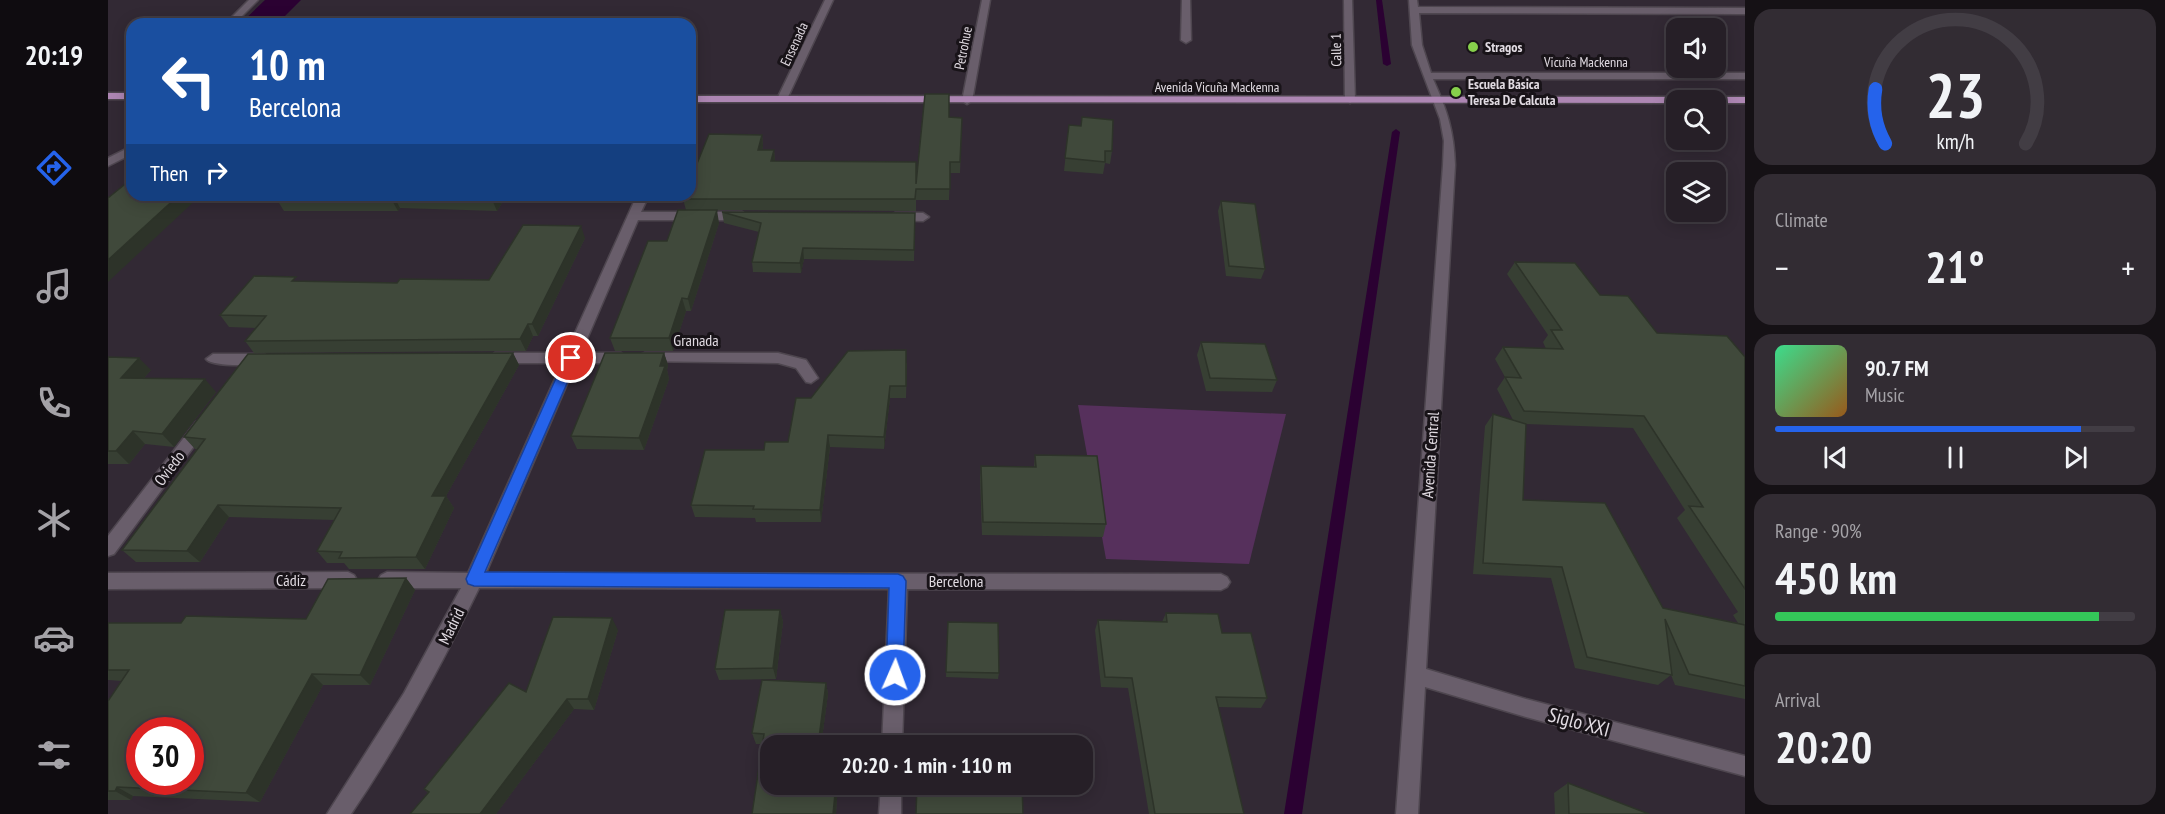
<!DOCTYPE html>
<meta charset="utf-8">
<style>
body{margin:0;font-family:"PT Sans Narrow",sans-serif;background:#322c33;color:#f1f3f6;height:100vh;display:flex;flex-direction:column;font-size:22px;white-space:nowrap}
*{box-sizing:border-box;margin:0}
p{font-size:20px;color:#a4a2a7}
.icon{flex:none;width:33px;height:33px;fill:none;stroke:currentColor;stroke-width:2;stroke-linecap:round;stroke-linejoin:round}
.map{position:relative;flex:1;overflow:hidden}
.details{display:flex;flex-direction:column;gap:9px;padding:9px;background:#151115;width:420px}
.details>*{flex:none}
.banner{position:absolute;left:18px;top:18px;width:570px;height:183px;border-radius:18px;box-shadow:0 3px 15px #0003,0 0 0 2px #423d44;background:#1a4fa0;color:#fff;overflow:hidden}
.tools{position:absolute;left:1558px;top:18px;display:grid;gap:12px}
.tools a{display:grid;place-items:center;width:60px;height:60px;border-radius:12px;background:#261f27;box-shadow:0 3px 15px #0003,0 0 0 2px #423d44;font-size:30px}
.speed{position:absolute;left:18px;top:717px;display:flex;gap:12px;font-size:30px;font-weight:700;text-align:center}
.speed>*{display:grid;place-content:center;width:78px;height:78px;border-radius:50%;background:#261f27;box-shadow:0 3px 15px #0003,0 0 0 2px #423d44;line-height:1}
.speed .limit{border:9px solid #d22;background:#fff;color:#111}
.pin{position:absolute;display:grid;place-items:center;width:51px;height:51px;color:#fff;margin:-26px;border:3px solid #fff;border-radius:50%;box-shadow:0 2px 6px #0007}
.me{position:absolute;width:66px;margin:-33px;rotate:2deg;stroke-linejoin:round;filter:drop-shadow(0 0 4px #0008)}
.turn{display:flex;align-items:center;gap:21px;height:126px;padding:0 24px;font-size:27px}
.turn .icon{width:78px;height:78px;stroke-width:2.5}
.turn b{display:block;font-size:42px;line-height:51px}
.then{display:flex;align-items:center;height:57px;padding:0 24px;background:#0003;gap:12px;font-size:22px}
.big{font-size:45px;font-weight:700;line-height:1.1}
.details .card{flex:1;display:flex;flex-direction:column;justify-content:center;gap:9px;min-width:0;padding:0 21px;border-radius:18px;background:#322c33}
.details .dial{align-items:center;gap:0}
.dial svg{height:156px;overflow:visible;fill:none;stroke:#423d44;stroke-width:7;stroke-linecap:round;text-anchor:middle}
.dial text{fill:#f1f3f6;stroke:none}
.song{display:flex;align-items:center;gap:18px}
.cover{width:72px;height:72px;border-radius:9px;background:linear-gradient(135deg,hsl(150 70% 55%),hsl(30 70% 35%))}
.played{height:6px;border-radius:3px;background:linear-gradient(90deg,#2563eb 85%,#423d44 85%)}
.keys{display:flex;justify-content:space-around;direction:ltr}
.heat{display:flex;justify-content:space-between;align-items:center;font-size:33px;direction:ltr}
.charge{height:9px;border-radius:4px;background:linear-gradient(90deg,#34c759 90%,#423d44 0)}
.trip{position:absolute;left:652px;top:735px;width:333px;height:60px;border-radius:18px;background:#261f27;box-shadow:0 3px 15px #0003,0 0 0 2px #423d44;font-weight:700;line-height:60px;text-align:center}
main{display:flex;flex:1;min-height:0}
.tab-bar{display:flex;flex-direction:column;width:108px;justify-content:space-around;align-items:center;background:#0f0c10;color:#a4a2a7}
.tab-bar .icon{width:42px;height:42px}
.tab-bar .active{color:#2563eb}
.tab-bar b{font-size:27px;color:#f1f3f6}
.map>svg:first-child{display:block}
.green{fill:#56305c}
.water{fill:#2b0132}
.lines{fill:none;stroke-linecap:round;stroke-linejoin:round}
.stream{fill:#2b0132;fill-rule:evenodd}
.minor-casing{stroke:#4e464f;stroke-width:3}
.major-casing{stroke:#4e464f;stroke-width:3}
.minor{fill:#695e6b;fill-rule:evenodd}
.major{fill:#ad86b3;fill-rule:evenodd}
.wall{fill:#373f33;fill-rule:evenodd}
.shaded-wall{fill:#2d3329}
.building{fill:#40493b;stroke:#2d3329;stroke-width:1.5;fill-rule:evenodd}
.route{fill:#2563eb;stroke:#184099;stroke-width:1.5}
.poi-dot{fill:#86cf4b;stroke:#181318;stroke-width:2}
.labels{text-anchor:middle;dominant-baseline:central;stroke-width:6;stroke-linejoin:round;paint-order:stroke}
.far-street-label{font-size:14px;fill:#e1dbe2;stroke:#181318}
.far-poi-label{font-size:14px;font-weight:bold;fill:#e1dbe2;stroke:#181318;text-anchor:start}
.street-label{font-size:16px;fill:#e1dbe2;stroke:#181318}
.near-street-label{font-size:20px;fill:#e1dbe2;stroke:#181318}
</style>
<main>
<nav class="tab-bar">
<b>20:19</b>
<svg class="icon active" aria-label="directions" viewBox="0 0 24 24"><path d="M12 3l9 9-9 9-9-9zM9 14v-3h6M13 9l2 2-2 2"/></svg>
<svg class="icon" aria-label="music" viewBox="0 0 24 24"><path d="M9 18V5l10-2v13"/><circle cx="6" cy="18" r="3"/><circle cx="16" cy="16" r="3"/></svg>
<svg class="icon" aria-label="phone" viewBox="0 0 24 24"><path d="M5 4h4l2 5-3 2q2 4 5 5l2-3 5 2v4C11 20 4 13 5 4z"/></svg>
<svg class="icon" aria-label="climate" viewBox="0 0 24 24"><path d="M12 3v18M4 7l16 10M4 17L20 7"/></svg>
<svg class="icon" aria-label="car" viewBox="0 0 24 24"><path d="M5 17H2v-5l4-1 3-4h7l3 4 3 1v5h-3M9 17h6M6 11h13"/><circle cx="7" cy="17" r="2"/><circle cx="17" cy="17" r="2"/></svg>
<svg class="icon" aria-label="filters" viewBox="0 0 24 24"><path d="M4 7h16M4 17h16"/><circle cx="9" cy="7" r="2"/><circle cx="15" cy="17" r="2"/></svg>
</nav>
<div class="map">
<svg width="1637" height="814" viewBox="0 0 1637 814">
<rect width="100%" height="100%" fill="#322934"/>
<path class="green" d="M 970,405 L 1178,414 L 1141,564 L 998,559 Z"/>
<path class="water" d="M 157,0 L 193,0 L 169,24 L 132,24 Z"/>
<g class="lines">
<g class="stream">
<path d="M 1268,0 L 1274,0 L 1283,64 L 1279,66 L 1275,64 Z"/>
<path d="M 1288,129 L 1292,132 L 1194,814 L 1176,814 L 1284,132 Z"/>
</g>
<defs>
<g id="minor">
<path d="M 141,0 L 150,0 L 126,24 L 117,24 Z"/>
<path d="M 717,0 L 725,0 L 679,99 L 670,101 L 669,99 Z"/>
<path d="M 874,0 L 882,0 L 864,101 L 859,104 L 854,101 Z"/>
<path d="M 1074,0 L 1082,0 L 1083,40 L 1078,43 L 1073,40 Z"/>
<path d="M 1236,0 L 1244,0 L 1247,100 L 1242,103 L 1237,100 Z"/>
<path d="M 1301,0 L 1309,0 L 1310,7 L 1637,8 L 1637,14 L 1311,13 L 1314,45 L 1323,73 L 1637,73 L 1637,79 L 1325,79 C 1339,110 1346,131 1347,165 L 1318,669 L 1418,699 L 1637,756 L 1637,776 L 1418,717 L 1317,687 L 1310,814 L 1288,814 L 1335,165 L 1336,141 L 1332,119 L 1304,45 Z"/>
<path d="M 24,146 L 24,154 L 0,166 L 0,158 Z"/>
<path d="M 529,195 L 541,195 L 533,212 L 634,212 L 640,216 L 634,220 L 530,220 L 473,353 L 513,353 L 520,358 L 513,363 L 468,363 L 378,573 L 1113,574 L 1119,577 L 1122,582 L 1119,587 L 1113,590 L 799,589 L 794,746 L 774,746 L 781,589 L 371,588 C 333,666 292,742 243,814 L 219,814 L 296,693 L 353,588 L 279,588 L 273,585 L 270,580 L 273,575 L 279,572 L 360,573 L 454,363 L 387,363 L 380,358 L 387,353 L 458,353 Z"/>
<path d="M 787,213 L 815,213 L 821,217 L 815,221 L 783,220 L 781,217 Z"/>
<path d="M 537,353 L 670,353 L 698,360 L 710,378 L 703,383 L 698,382 L 688,368 L 670,363 L 532,361 L 530,358 L 532,355 Z"/>
<path d="M 105,354 L 156,354 L 163,359 C 157,367 104,367 98,359 Z"/>
<path d="M 93,420 L 98,422 L 101,426 L 98,430 L 6,554 L 0,556 L 0,536 L 88,422 Z"/>
<path d="M 240,572 L 246,575 L 249,580 L 246,585 L 240,588 L 0,589 L 0,573 Z"/>
<path d="M 773,784 L 793,784 L 793,814 L 771,814 Z"/>
</g>
<g id="major">
<rect x="0" y="93" width="24" height="6"/>
<path d="M 582,96 L 1637,97 L 1637,103 L 1608,103 L 1608,100 L 1569,100 L 1569,103 L 582,102 Z"/>
</g>
</defs>
<use href="#minor" class="minor-casing"/>
<use href="#major" class="major-casing"/>
<use href="#minor" class="minor"/>
<use href="#major" class="major"/>
</g>
<g class="wall">
<path d="M 841,117 L 854,118 L 852,173 L 842,173 L 841,200 L 808,200 L 808,211 L 578,210 L 575,199 L 654,135 L 655,146 L 654,150 L 666,150 L 667,161 L 808,179 Z"/>
<path d="M 961,125 L 1004,151 L 1002,164 L 997,163 L 995,174 L 956,171 Z"/>
<path d="M 166,195 L 399,195 L 389,211 L 292,208 L 290,211 L 176,211 Z"/>
<path d="M 1113,201 L 1157,269 L 1153,279 L 1118,276 L 1110,211 Z"/>
<path d="M 614,212 L 807,213 L 806,261 L 696,259 L 693,273 L 645,272 L 644,262 L 651,232 L 616,223 Z"/>
<path d="M 611,223 L 583,311 L 578,311 L 565,351 L 507,351 L 502,338 L 559,241 Z"/>
<path d="M 477,238 L 430,336 L 425,336 L 418,351 L 146,353 L 137,341 L 148,328 L 121,327 L 112,315 L 191,281 L 289,283 L 381,280 Z"/>
<path d="M 1407,262 L 1492,295 L 1549,333 L 1637,357 L 1637,699 L 1567,685 L 1563,675 L 1550,685 L 1467,668 L 1443,578 L 1365,574 L 1377,426 L 1385,414 L 1405,420 L 1389,389 L 1397,377 L 1387,359 L 1395,347 L 1438,349 L 1435,342 L 1440,335 L 1399,274 ZM 1418,424 L 1525,428 L 1577,510 L 1569,518 L 1630,612 L 1625,615 L 1630,623 L 1555,608 L 1415,500 Z"/>
<path d="M 1093,342 L 1169,380 L 1164,392 L 1098,391 L 1089,355 Z"/>
<path d="M 405,353 L 411,365 L 338,496 L 346,508 L 317,569 L 241,569 L 236,563 L 219,563 L 209,551 L 227,520 L 121,517 L 92,562 L 28,562 L 14,550 L 89,449 L 87,449 L 76,437 Z"/>
<path d="M 556,353 L 560,365 L 559,370 L 561,379 L 536,450 L 469,449 L 463,436 Z"/>
<path d="M 0,357 L 43,370 L 36,378 L 108,392 L 66,447 L 37,444 L 21,464 L 0,464 Z"/>
<path d="M 799,363 L 798,398 L 782,398 L 776,449 L 722,447 L 713,522 L 648,522 L 647,518 L 587,517 L 583,505 L 656,450 L 680,442 L 703,398 Z"/>
<path d="M 927,455 L 998,524 L 995,537 L 874,535 L 872,478 L 873,466 L 926,467 Z"/>
<path d="M 298,578 L 307,590 L 262,685 L 215,685 L 152,802 L 25,796 L 23,800 L 0,800 L 0,701 L 14,681 L 0,680 L 0,623 L 73,623 L 198,619 Z"/>
<path d="M 672,610 L 675,622 L 668,679 L 611,680 L 607,669 Z"/>
<path d="M 1058,613 L 1114,633 L 1159,698 L 1153,708 L 1110,707 L 1136,814 L 1041,814 L 1020,688 L 993,687 L 987,630 L 990,620 L 1054,622 Z"/>
<path d="M 840,622 L 891,673 L 890,679 L 838,677 Z"/>
<path d="M 510,630 L 486,710 L 466,709 L 388,814 L 302,814 L 320,793 L 316,789 L 418,692 Z"/>
<path d="M 654,680 L 718,683 L 720,694 L 713,746 L 663,746 L 663,784 L 730,784 L 728,814 L 644,814 L 654,744 L 648,744 L 644,733 Z"/>
<path d="M 1460,783 L 1541,814 L 1447,814 L 1446,793 Z"/>
<path d="M 809,784 L 966,784 L 963,794 L 914,794 Z"/>
</g>
<g class="shaded-wall">
<path d="M 654,135 L 655,146 L 652,161 L 650,150 Z"/>
<path d="M 666,150 L 667,161 L 663,161 Z"/>
<path d="M 71,195 L 93,195 L 0,282 L 0,260 Z"/>
<path d="M 281,195 L 285,195 L 292,208 L 290,211 Z"/>
<path d="M 382,195 L 399,195 L 389,211 Z"/>
<path d="M 609,210 L 611,223 L 583,311 L 580,299 Z"/>
<path d="M 473,226 L 477,238 L 430,336 L 424,324 Z"/>
<path d="M 695,248 L 696,259 L 693,273 L 692,263 Z"/>
<path d="M 574,298 L 578,311 L 565,351 L 561,338 Z"/>
<path d="M 420,324 L 425,336 L 418,351 L 412,339 Z"/>
<path d="M 405,353 L 411,365 L 338,496 L 346,508 L 317,569 L 308,557 L 324,496 Z"/>
<path d="M 556,353 L 560,365 L 559,370 L 561,379 L 536,450 L 531,438 Z"/>
<path d="M 31,358 L 43,370 L 25,390 L 13,378 Z"/>
<path d="M 97,379 L 108,392 L 66,447 L 54,434 Z"/>
<path d="M 782,386 L 782,398 L 776,449 L 776,437 Z"/>
<path d="M 25,431 L 37,444 L 21,464 L 8,451 Z"/>
<path d="M 720,435 L 722,447 L 713,522 L 712,510 Z"/>
<path d="M 110,505 L 121,517 L 92,562 L 79,551 Z"/>
<path d="M 298,578 L 307,590 L 262,685 L 252,675 Z"/>
<path d="M 672,610 L 675,622 L 668,679 L 665,668 Z"/>
<path d="M 504,618 L 510,630 L 486,710 L 480,699 Z"/>
<path d="M 204,674 L 215,685 L 152,802 L 138,793 Z"/>
<path d="M 718,683 L 720,694 L 713,746 L 710,746 Z"/>
<path d="M 459,699 L 466,709 L 388,814 L 372,814 Z"/>
<path d="M 728,784 L 730,784 L 728,814 L 725,814 Z"/>
<path d="M 9,787 L 25,796 L 23,800 L 7,791 Z"/>
</g>
<g class="building">
<path d="M 455,23 L 497,23 L 496,24 L 454,24 Z"/>
<path d="M 817,94 L 841,94 L 841,117 L 854,118 L 852,162 L 842,162 L 842,189 L 808,189 L 807,199 L 575,199 L 576,195 L 582,195 L 582,181 L 601,134 L 654,135 L 650,150 L 666,150 L 663,161 L 808,162 L 808,184 Z"/>
<path d="M 974,117 L 1005,120 L 1004,151 L 997,151 L 997,162 L 957,158 L 961,125 L 973,126 Z"/>
<path d="M 21,181 L 24,181 L 24,195 L 71,195 L 0,260 L 0,198 Z"/>
<path d="M 1113,201 L 1147,204 L 1157,269 L 1121,266 Z"/>
<path d="M 570,210 L 609,210 L 580,299 L 574,298 L 561,338 L 502,338 L 540,241 L 559,241 Z"/>
<path d="M 614,212 L 807,213 L 806,250 L 695,248 L 692,263 L 644,262 L 653,223 Z"/>
<path d="M 415,225 L 473,226 L 424,324 L 420,324 L 412,339 L 137,341 L 158,316 L 112,315 L 146,276 L 188,277 L 184,281 L 289,283 L 292,279 L 381,280 Z"/>
<path d="M 1407,262 L 1467,263 L 1492,295 L 1520,296 L 1549,333 L 1619,336 L 1637,357 L 1637,589 L 1581,506 L 1595,507 L 1536,416 L 1416,411 L 1397,377 L 1413,378 L 1395,347 L 1455,349 L 1443,330 L 1454,330 Z"/>
<path d="M 1093,342 L 1157,344 L 1169,380 L 1102,378 Z"/>
<path d="M 798,350 L 798,386 L 782,386 L 776,437 L 720,435 L 712,510 L 645,509 L 646,506 L 583,505 L 597,450 L 656,450 L 657,442 L 680,442 L 688,398 L 703,398 L 740,351 Z"/>
<path d="M 405,353 L 324,496 L 338,496 L 308,557 L 231,558 L 234,552 L 209,551 L 233,508 L 110,505 L 79,551 L 14,550 L 97,439 L 76,437 L 140,354 Z"/>
<path d="M 497,353 L 556,353 L 552,366 L 557,366 L 531,438 L 463,436 Z"/>
<path d="M 0,357 L 31,358 L 13,378 L 97,379 L 54,434 L 25,431 L 8,451 L 0,451 Z"/>
<path d="M 1385,414 L 1418,424 L 1415,500 L 1497,503 L 1555,608 L 1637,625 L 1637,686 L 1581,674 L 1557,619 L 1564,675 L 1479,657 L 1454,567 L 1375,563 Z"/>
<path d="M 927,455 L 989,456 L 998,524 L 875,522 L 873,466 L 928,467 Z"/>
<path d="M 298,578 L 252,675 L 204,674 L 138,793 L 9,787 L 7,791 L 0,791 L 0,701 L 21,670 L 0,670 L 0,623 L 73,623 L 78,616 L 198,619 L 220,579 ZM 32,730 L 82,730 L 82,782 L 32,782 Z"/>
<path d="M 617,610 L 672,610 L 665,668 L 607,669 Z"/>
<path d="M 1058,613 L 1110,614 L 1114,633 L 1143,633 L 1159,698 L 1108,697 L 1136,814 L 1047,814 L 1024,678 L 997,677 L 990,620 L 1059,622 Z"/>
<path d="M 445,617 L 504,618 L 480,699 L 459,699 L 372,814 L 302,814 L 321,792 L 316,789 L 401,683 L 418,692 Z"/>
<path d="M 840,622 L 890,623 L 891,673 L 838,672 Z"/>
<path d="M 654,680 L 718,683 L 710,746 L 663,746 L 663,784 L 728,784 L 725,814 L 644,814 L 656,734 L 644,733 Z"/>
<path d="M 1460,783 L 1541,814 L 1461,814 Z"/>
<path d="M 809,784 L 914,784 L 915,814 L 808,814 Z"/>
</g>
<path class="route" d="M 463,354 L 470,358 L 377,572 L 790,574 L 795,576 L 798,581 L 795,675 L 793,681 L 787,683 L 780,681 L 778,675 L 781,588 L 366,586 L 360,584 L 358,579 L 457,358 Z"/>
<g class="poi-dot">
<circle cx="1365" cy="47" r="6"/>
<circle cx="1348" cy="92" r="6"/>
</g>
<g class="labels">
<g class="far-street-label">
<text transform="translate(686 44) rotate(-65)">Ensenada</text>
<text transform="translate(855 48) rotate(-79)">Petrohue</text>
<text transform="translate(1228 50) rotate(-91)">Calle 1</text>
<text x="1478" y="62">Vicuña Mackenna</text>
<text x="1109" y="87">Avenida Vicuña Mackenna</text>
</g>
<g class="far-poi-label">
<text x="1377" y="47">Stragos</text>
<text x="1360" y="84">Escuela Básica<tspan x="1360" dy="16">Teresa De Calcuta</tspan></text>
</g>
<g class="street-label">
<text x="588" y="340">Granada</text>
<text transform="translate(1322 455) rotate(-86)">Avenida Central</text>
<text transform="translate(61 468) rotate(-53)">Oviedo</text>
<text x="183" y="580">Cádiz</text>
<text x="848" y="581">Bercelona</text>
<text transform="translate(343 626) rotate(-64)">Madrid</text>
</g>
<g class="near-street-label">
<text transform="translate(1471 722) rotate(15)">Siglo XXI</text>
</g>
</g>
</svg>
<div class="tools">
<a><svg class="icon" aria-label="sound" viewBox="0 0 24 24"><path d="M4 9h4l5-4v14l-5-4H4zM17 9q2 3 0 6"/></svg></a>
<a><svg class="icon" aria-label="search" viewBox="0 0 24 24"><circle cx="10" cy="10" r="6"/><path d="M15 15l6 6"/></svg></a>
<a><svg class="icon" aria-label="layers" viewBox="0 0 24 24"><path d="M12 4l9 5-9 5-9-5zM3 14l9 5 9-5"/></svg></a>
</div>
<div class="speed"><div class="limit">30</div></div>
<div class="pin" style="left:463px;top:358px;background:#d93025"><svg class="icon" aria-label="arrive" viewBox="0 0 24 24"><path d="M6 21V4h12l-3 4 3 4H6"/></svg></div>
<svg class="me" style="left:787px;top:675px" viewBox="-20 -20 40 40"><circle r="17" fill="#2563eb" stroke="#fff" stroke-width="3"/><path d="M0-11L8 9 0 5-8 9z" fill="#fff"/></svg>
<div class="trip">20:20 · 1 min · 110 m</div>
<div class="banner">
<div class="turn"><svg class="icon" aria-label="left" viewBox="0 0 24 24"><path d="M17 20v-9H6M10 6l-5 5 5 5"/></svg><div><b>10 m</b>Bercelona</div></div>
<div class="then">Then<svg class="icon" aria-label="right" viewBox="0 0 24 24"><path d="M7 20v-9h11M14 6l5 5-5 5"/></svg></div>
</div>
</div>
<section class="details">
<div class="card dial"><svg viewBox="0 0 100 80">
<path d="M14 69A42 42 0 1 1 86 69"/>
<path d="M14 69A42 42 0 0 1 9 41" stroke="#2563eb"/>
<text x="50" y="56" font-size="32" font-weight="700">23</text>
<text x="50" y="72" font-size="11">km/h</text>
</svg></div>
<div class="card"><p>Climate</p>
<div class="heat"><a>−</a><b class="big">21°</b><a>+</a></div>
</div>
<div class="card">
<div class="song"><i class="cover"></i><div><b>90.7 FM</b><p>Music</p></div></div>
<div class="played"></div>
<div class="keys"><svg class="icon" aria-label="previous" viewBox="0 0 24 24"><path d="M18 5L8 12l10 7zM5 5v14"/></svg><svg class="icon" aria-label="pause" viewBox="0 0 24 24"><path d="M8 5v14M16 5v14"/></svg><svg class="icon" aria-label="next" viewBox="0 0 24 24"><path d="M6 5l10 7-10 7zM19 5v14"/></svg></div>
</div>
<div class="card"><p>Range · 90%</p><b class="big">450 km</b><div class="charge"></div></div>
<div class="card"><p>Arrival</p><b class="big">20:20</b></div>
</section>
</main>
